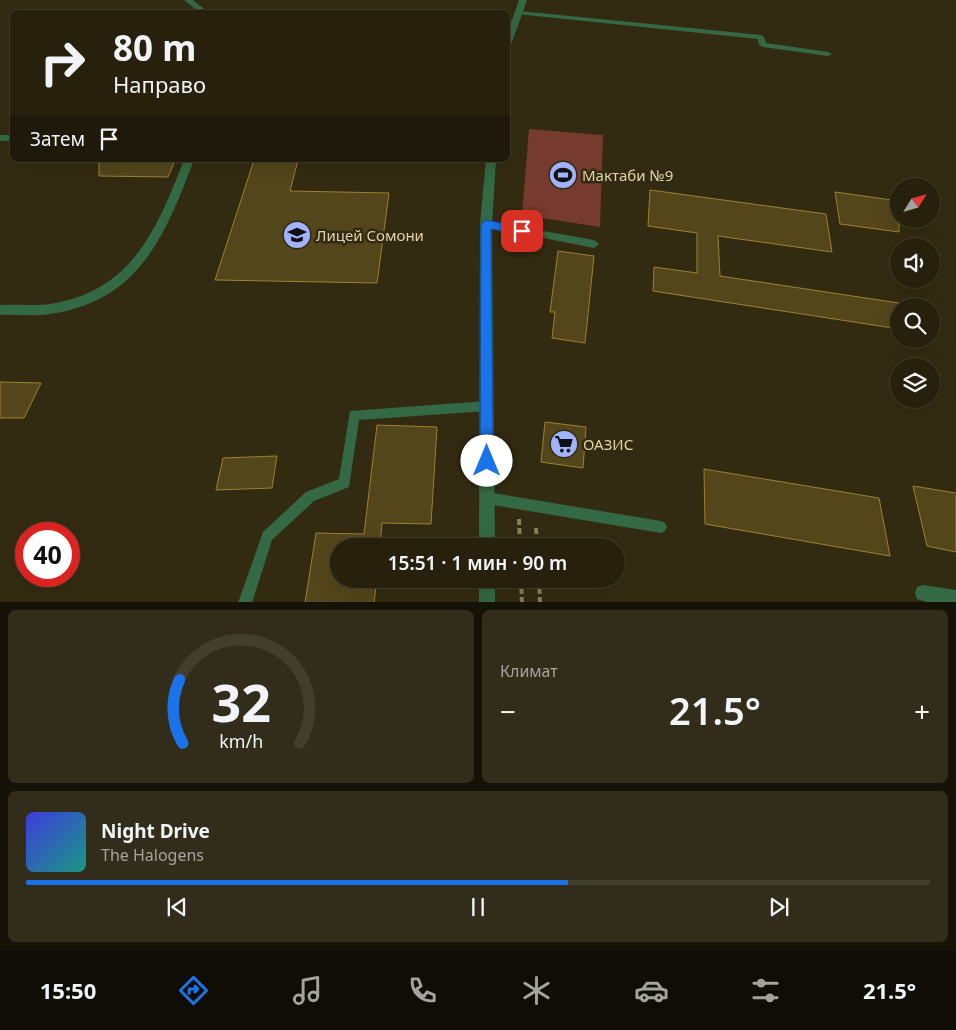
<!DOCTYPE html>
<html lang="ru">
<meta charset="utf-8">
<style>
body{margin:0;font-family:"Noto Sans",sans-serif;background:#322d1b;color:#f1f3f6;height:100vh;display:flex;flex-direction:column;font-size:19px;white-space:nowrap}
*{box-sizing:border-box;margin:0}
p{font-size:16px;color:#a4a39d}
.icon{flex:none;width:28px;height:28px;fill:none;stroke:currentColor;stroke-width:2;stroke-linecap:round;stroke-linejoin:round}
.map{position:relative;height:602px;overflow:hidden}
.sheet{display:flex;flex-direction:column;gap:8px;padding:8px;background:#151207;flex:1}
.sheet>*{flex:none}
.guide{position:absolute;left:10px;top:10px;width:500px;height:152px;border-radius:8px;box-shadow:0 5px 20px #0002,0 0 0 1px #423e2e;background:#26200d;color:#f1f3f6;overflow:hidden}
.needle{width:32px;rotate:53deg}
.fabs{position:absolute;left:890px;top:178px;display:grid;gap:10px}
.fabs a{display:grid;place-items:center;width:50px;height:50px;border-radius:50%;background:#26200d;box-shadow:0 5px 20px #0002,0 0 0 1px #423e2e;font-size:25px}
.speed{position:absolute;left:15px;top:522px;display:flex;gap:10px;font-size:25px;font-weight:700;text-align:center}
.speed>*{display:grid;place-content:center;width:65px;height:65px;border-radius:50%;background:#26200d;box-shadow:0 5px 20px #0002,0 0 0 1px #423e2e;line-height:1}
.speed .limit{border:8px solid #d22;background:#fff;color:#111}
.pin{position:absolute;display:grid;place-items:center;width:42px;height:42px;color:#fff;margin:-21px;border-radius:10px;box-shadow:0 2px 8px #0006}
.me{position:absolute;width:55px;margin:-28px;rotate:0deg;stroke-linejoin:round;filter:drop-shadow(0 0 4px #0008)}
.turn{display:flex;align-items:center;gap:18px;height:105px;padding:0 20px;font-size:22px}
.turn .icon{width:65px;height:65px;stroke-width:2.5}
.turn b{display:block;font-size:35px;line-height:42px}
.then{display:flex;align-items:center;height:48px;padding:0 20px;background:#0003;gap:10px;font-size:19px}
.big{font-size:38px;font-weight:600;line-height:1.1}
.sheet .widget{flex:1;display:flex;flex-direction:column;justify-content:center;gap:8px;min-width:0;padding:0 18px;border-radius:8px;background:#322d1b}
.sheet .dial{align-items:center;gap:0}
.dial svg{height:130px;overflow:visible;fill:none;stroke:#423e2e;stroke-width:7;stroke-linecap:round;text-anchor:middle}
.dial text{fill:#f1f3f6;stroke:none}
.song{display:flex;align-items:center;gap:15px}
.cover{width:60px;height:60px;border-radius:8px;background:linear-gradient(135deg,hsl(240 70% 55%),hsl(170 70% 35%))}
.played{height:5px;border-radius:2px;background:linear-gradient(90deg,#1a73e8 60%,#423e2e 60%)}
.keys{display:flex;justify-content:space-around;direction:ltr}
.heat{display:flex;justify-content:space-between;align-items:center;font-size:28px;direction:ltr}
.sheet .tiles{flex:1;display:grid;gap:8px;grid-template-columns:1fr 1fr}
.widget:last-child{grid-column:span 2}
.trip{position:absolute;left:330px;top:538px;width:295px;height:50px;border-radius:25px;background:#26200d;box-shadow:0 5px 20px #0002,0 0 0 1px #423e2e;font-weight:600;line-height:50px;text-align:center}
.menu{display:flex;height:80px;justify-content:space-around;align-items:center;background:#0f0d05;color:#a4a39d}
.menu .icon{width:35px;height:35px}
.menu .selected{color:#1a73e8}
.menu b{font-size:22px;color:#f1f3f6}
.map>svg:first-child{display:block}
.green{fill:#773a2e}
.building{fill:#53461b;stroke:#9b822f}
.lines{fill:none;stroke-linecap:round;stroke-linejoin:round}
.path{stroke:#887e5e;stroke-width:4;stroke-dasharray:6 3;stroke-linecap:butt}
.service{fill:#336944;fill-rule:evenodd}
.minor{fill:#336944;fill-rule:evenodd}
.tertiary{fill:#336944;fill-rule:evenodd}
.route{fill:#1a73e8;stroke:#114b97}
.labels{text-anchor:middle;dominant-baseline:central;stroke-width:5;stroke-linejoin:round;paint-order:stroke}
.poi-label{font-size:15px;fill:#e0d3ad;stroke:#332b11;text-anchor:start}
</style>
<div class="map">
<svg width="956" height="603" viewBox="0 0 956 603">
<rect width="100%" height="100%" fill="#332b11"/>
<path class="green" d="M 529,129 L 603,135 L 600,227 L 522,215 Z"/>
<g class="building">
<path d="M 99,160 L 175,160 L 168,177 L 99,176 Z"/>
<path d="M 254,160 L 298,160 L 290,191 L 389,193 L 377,283 L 215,280 Z"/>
<path d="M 650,190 L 826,214 L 832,252 L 718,236 L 720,276 L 899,303 L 899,329 L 653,291 L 654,267 L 697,273 L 697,233 L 648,226 Z"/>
<path d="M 835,192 L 899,201 L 899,232 L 840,224 Z"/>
<path d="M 558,251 L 594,256 L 585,343 L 552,338 L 555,312 L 550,312 Z"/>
<path d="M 0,382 L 41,383 L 24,418 L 0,418 Z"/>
<path d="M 545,422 L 586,427 L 583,468 L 541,462 Z"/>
<path d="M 377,425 L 437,427 L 431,524 L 382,523 L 380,546 L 339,546 L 339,579 L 377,579 L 374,603 L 305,603 L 316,533 L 364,534 Z"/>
<path d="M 277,456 L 272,488 L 216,490 L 223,458 Z"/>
<path d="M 704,469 L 879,498 L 890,556 L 705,524 Z"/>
<path d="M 913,486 L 956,493 L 956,552 L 927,546 Z"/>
</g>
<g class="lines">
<g class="path">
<path d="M 519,519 L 520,546"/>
<path d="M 536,528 L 537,546"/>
<path d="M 521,579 L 522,603"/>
<path d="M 539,579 L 540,603"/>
</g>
<g class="service">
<path d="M 519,11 L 761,35 L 764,37 L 766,43 L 828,52 L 832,54 L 828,56 L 763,47 L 759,45 L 758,39 L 517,14 L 517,12 Z"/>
<rect x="0" y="135" width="12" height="6"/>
<path d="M 486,221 L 594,240 L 599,244 L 594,248 L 483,226 L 481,224 Z"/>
<path d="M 487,401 L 491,402 L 493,406 L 491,410 L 487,411 L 359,420 L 349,487 L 314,501 L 272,540 L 252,603 L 238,603 L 263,532 L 306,492 L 339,479 L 350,411 Z"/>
<path d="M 487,492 L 661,521 L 665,523 L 667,527 L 665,531 L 661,533 L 487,504 L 483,502 L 481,498 L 483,494 Z"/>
</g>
<g class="minor">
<path d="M 184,0 L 193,0 L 208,12 L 199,12 Z"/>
<path d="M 184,160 L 194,160 C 165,235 140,301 50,314 C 33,317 16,314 0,315 L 0,305 C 17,304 34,306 50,304 C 133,291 157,228 184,160 Z"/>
<path d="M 923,585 L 956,590 L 956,603 L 930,603 L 917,599 L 915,593 L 917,587 Z"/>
</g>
<g class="tertiary">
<path d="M 519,0 L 527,0 L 512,42 L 508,45 L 508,31 Z"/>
<path d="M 486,160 L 496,160 L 492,224 L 495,546 L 479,546 L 480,224 Z"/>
<rect x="479" y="579" width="16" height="24"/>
</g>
</g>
<path class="route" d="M 486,220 L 522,227 L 527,231 L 522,235 L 491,229 L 493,461 L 492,466 L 487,468 L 482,466 L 480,461 L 481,224 Z"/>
<defs>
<symbol id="stadium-disc" viewBox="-11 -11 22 22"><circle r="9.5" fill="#a0b3fd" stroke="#332b11"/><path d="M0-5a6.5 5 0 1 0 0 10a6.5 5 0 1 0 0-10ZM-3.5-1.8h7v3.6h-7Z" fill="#111"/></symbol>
<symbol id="school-disc" viewBox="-11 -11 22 22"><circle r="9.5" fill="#a0b3fd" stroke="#332b11"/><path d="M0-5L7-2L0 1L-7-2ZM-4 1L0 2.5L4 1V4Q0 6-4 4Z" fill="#111"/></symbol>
<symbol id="supermarket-disc" viewBox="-11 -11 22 22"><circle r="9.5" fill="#a0b3fd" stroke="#332b11"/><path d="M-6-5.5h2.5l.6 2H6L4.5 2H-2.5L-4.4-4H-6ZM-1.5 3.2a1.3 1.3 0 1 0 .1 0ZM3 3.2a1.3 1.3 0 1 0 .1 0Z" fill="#111"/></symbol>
</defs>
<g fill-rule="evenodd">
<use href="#stadium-disc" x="547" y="159" width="32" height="32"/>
<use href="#school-disc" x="281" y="219" width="32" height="32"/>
<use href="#supermarket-disc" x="548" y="428" width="32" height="32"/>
</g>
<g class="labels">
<g class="poi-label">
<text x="582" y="175">Мактаби №9</text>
<text x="316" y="235">Лицей Сомони</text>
<text x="583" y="444">ОАЗИС</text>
</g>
</g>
</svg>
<div class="fabs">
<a><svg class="needle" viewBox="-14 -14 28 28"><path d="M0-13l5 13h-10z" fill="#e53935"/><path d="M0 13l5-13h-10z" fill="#a4a39d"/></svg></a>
<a><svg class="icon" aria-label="sound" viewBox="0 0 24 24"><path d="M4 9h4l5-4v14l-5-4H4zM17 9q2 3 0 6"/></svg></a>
<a><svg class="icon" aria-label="search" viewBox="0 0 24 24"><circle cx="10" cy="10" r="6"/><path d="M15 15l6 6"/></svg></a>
<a><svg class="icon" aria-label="layers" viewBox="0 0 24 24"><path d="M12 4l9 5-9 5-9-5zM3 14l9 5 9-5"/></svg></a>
</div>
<div class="speed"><div class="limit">40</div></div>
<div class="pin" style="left:522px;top:231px;background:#d93025"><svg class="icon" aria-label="arrive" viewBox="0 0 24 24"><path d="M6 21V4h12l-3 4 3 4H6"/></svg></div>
<svg class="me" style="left:487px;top:461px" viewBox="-20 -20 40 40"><circle r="19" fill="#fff"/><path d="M0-13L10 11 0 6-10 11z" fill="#1a73e8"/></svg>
<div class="trip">15:51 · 1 мин · 90 m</div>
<div class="guide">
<div class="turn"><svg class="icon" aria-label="right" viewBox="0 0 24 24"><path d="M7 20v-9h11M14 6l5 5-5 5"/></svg><div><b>80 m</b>Направо</div></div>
<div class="then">Затем<svg class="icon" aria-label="arrive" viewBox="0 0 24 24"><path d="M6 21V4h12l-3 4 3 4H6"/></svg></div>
</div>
</div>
<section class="sheet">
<div class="tiles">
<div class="widget dial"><svg viewBox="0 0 100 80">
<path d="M14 69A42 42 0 1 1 86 69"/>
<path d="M14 69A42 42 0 0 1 12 30" stroke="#1a73e8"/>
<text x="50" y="56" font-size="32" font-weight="700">32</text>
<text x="50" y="72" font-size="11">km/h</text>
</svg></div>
<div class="widget"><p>Климат</p>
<div class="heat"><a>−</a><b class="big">21.5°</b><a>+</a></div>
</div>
<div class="widget">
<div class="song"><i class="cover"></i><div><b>Night Drive</b><p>The Halogens</p></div></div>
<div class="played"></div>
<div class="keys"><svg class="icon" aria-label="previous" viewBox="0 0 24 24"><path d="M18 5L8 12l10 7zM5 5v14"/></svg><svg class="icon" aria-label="pause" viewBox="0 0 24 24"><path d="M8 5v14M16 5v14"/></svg><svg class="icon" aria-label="next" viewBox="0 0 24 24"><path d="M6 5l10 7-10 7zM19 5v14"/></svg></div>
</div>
</div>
</section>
<nav class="menu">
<b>15:50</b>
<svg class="icon selected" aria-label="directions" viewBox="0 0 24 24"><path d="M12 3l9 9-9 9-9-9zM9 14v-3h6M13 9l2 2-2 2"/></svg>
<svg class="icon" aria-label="music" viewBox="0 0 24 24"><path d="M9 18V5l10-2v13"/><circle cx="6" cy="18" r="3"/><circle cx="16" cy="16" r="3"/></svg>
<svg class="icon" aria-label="phone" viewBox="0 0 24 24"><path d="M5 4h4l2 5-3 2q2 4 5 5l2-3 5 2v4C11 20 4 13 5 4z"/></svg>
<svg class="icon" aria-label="climate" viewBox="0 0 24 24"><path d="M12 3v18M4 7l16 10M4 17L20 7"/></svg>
<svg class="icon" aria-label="car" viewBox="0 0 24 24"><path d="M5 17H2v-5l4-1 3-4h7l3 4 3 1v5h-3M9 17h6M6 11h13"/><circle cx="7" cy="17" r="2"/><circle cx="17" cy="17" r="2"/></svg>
<svg class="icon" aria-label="filters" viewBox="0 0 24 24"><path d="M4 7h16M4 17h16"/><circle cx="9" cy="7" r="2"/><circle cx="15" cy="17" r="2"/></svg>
<b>21.5°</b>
</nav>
